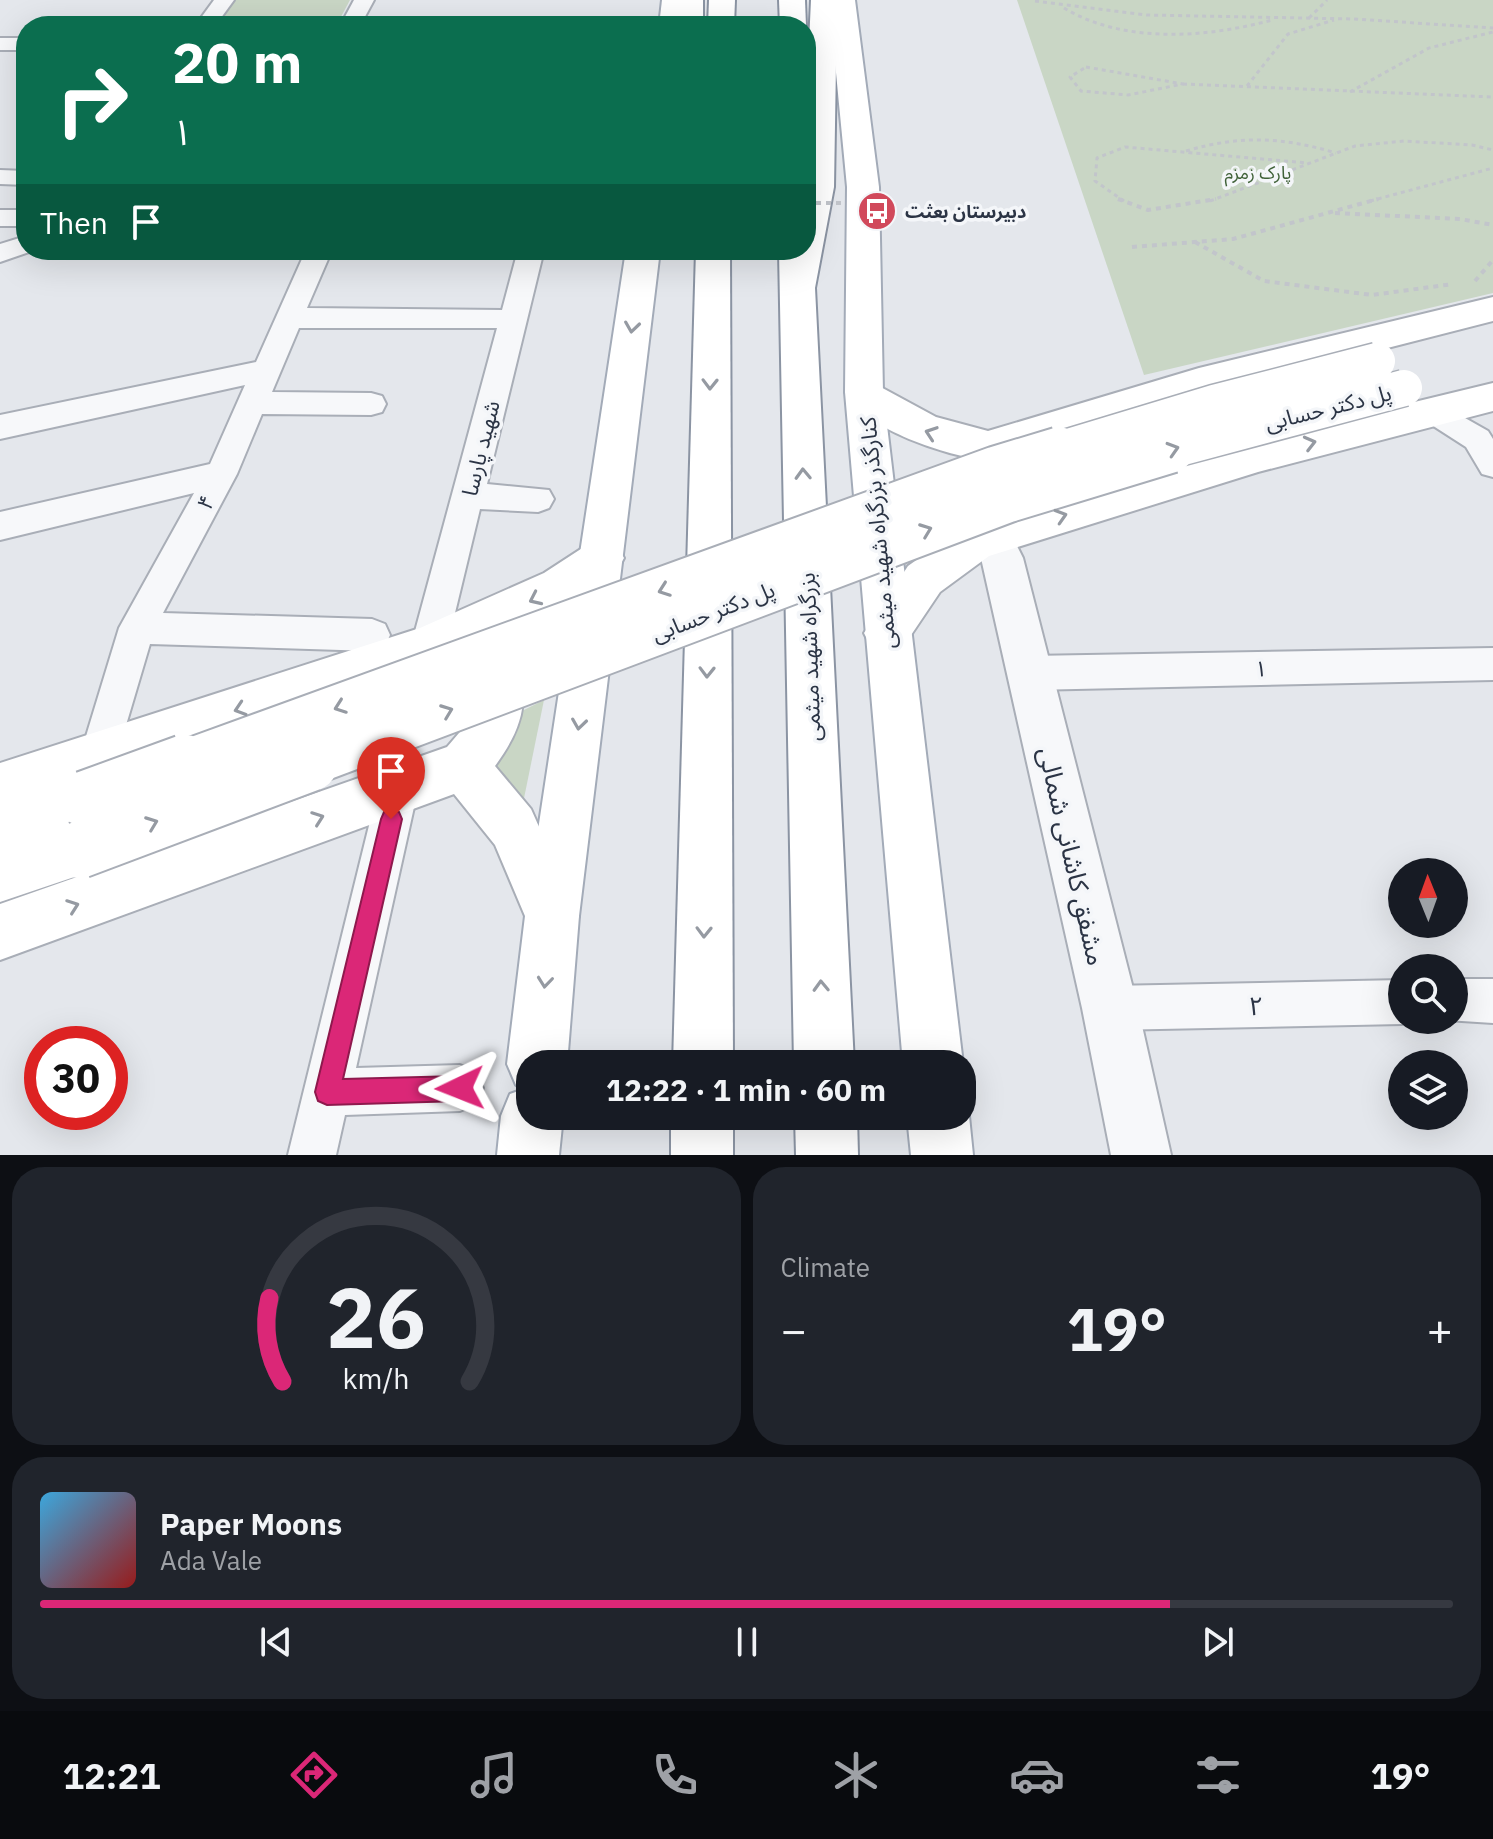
<!DOCTYPE html>
<meta charset="utf-8">
<style>
body{margin:0;font-family:"IBM Plex Sans","Noto Sans Arabic",sans-serif;background:#20242c;color:#f1f3f6;height:100vh;display:flex;flex-direction:column;font-size:30px;white-space:nowrap}
*{box-sizing:border-box;margin:0}
p{font-size:26px;color:#9ea1a6}
.icon{flex:none;width:44px;height:44px;fill:none;stroke:currentColor;stroke-width:2;stroke-linecap:round;stroke-linejoin:round}
.map{position:relative;height:1155px;overflow:hidden}
.side{display:flex;flex-direction:column;gap:12px;padding:12px;background:#0d0f14;flex:1}
.side>*{flex:none}
.top-card{position:absolute;left:16px;top:16px;width:800px;height:244px;border-radius:32px;box-shadow:0 8px 32px #0002;background:#0b6e4f;color:#fff;overflow:hidden}
.needle{width:52px;rotate:359deg}
.fabs{position:absolute;left:1388px;top:858px;display:grid;gap:16px}
.fabs a{display:grid;place-items:center;width:80px;height:80px;border-radius:50%;background:#171b24;box-shadow:0 8px 32px #0002;font-size:40px}
.speed{position:absolute;left:24px;top:1026px;display:flex;gap:16px;font-size:40px;font-weight:700;text-align:center}
.speed>*{display:grid;place-content:center;width:104px;height:104px;border-radius:50%;background:#171b24;box-shadow:0 8px 32px #0002;line-height:1}
.speed .limit{border:12px solid #d22;background:#fff;color:#111}
.pin{position:absolute;display:grid;place-items:center;width:68px;height:68px;color:#fff;margin:-82px -34px;border-radius:50% 50% 50% 0;rotate:-45deg;box-shadow:0 0 8px #0007}
.pin .icon{rotate:45deg}
.me{position:absolute;width:88px;margin:-44px;rotate:268deg;stroke-linejoin:round;filter:drop-shadow(0 0 6px #0008)}
.turn{display:flex;align-items:center;gap:28px;height:168px;padding:0 24px;font-size:36px}
.turn .icon{width:104px;height:104px;stroke-width:2.5}
.turn b{display:block;font-size:56px;line-height:68px}
.then{display:flex;align-items:center;height:76px;padding:0 24px;background:#0003;gap:16px;font-size:30px}
.big{font-size:60px;font-weight:700;line-height:1.1}
.side .tile{flex:1;display:flex;flex-direction:column;justify-content:center;gap:12px;min-width:0;padding:0 28px;border-radius:32px;background:#20242c}
.side .dial{align-items:center;gap:0}
.dial svg{height:208px;overflow:visible;fill:none;stroke:#363941;stroke-width:7;stroke-linecap:round;text-anchor:middle}
.dial text{fill:#f1f3f6;stroke:none}
.song{display:flex;align-items:center;gap:24px}
.cover{width:96px;height:96px;border-radius:12px;background:linear-gradient(135deg,hsl(200 70% 55%),hsl(0 70% 35%))}
.played{height:8px;border-radius:4px;background:linear-gradient(90deg,#db2777 80%,#363941 80%)}
.keys{display:flex;justify-content:space-around;direction:ltr}
.heat{display:flex;justify-content:space-between;align-items:center;font-size:44px;direction:ltr}
.side .tiles{flex:1;display:grid;gap:12px;grid-template-columns:1fr 1fr}
.tile:last-child{grid-column:span 2}
.trip{position:absolute;left:516px;top:1050px;width:460px;height:80px;border-radius:32px;background:#171b24;box-shadow:0 8px 32px #0002;font-weight:700;line-height:80px;text-align:center}
.tab-bar{display:flex;height:128px;justify-content:space-around;align-items:center;background:#090b0e;color:#9ea1a6}
.tab-bar .icon{width:56px;height:56px}
.tab-bar .on{color:#db2777}
.tab-bar b{font-size:36px;color:#f1f3f6}
.map>svg:first-child{display:block}
.green{fill:#c9d6c5}
.lines{fill:none;stroke-linecap:round;stroke-linejoin:round}
.minor-casing{stroke:#a9aeb7;stroke-width:4}
.tertiary-casing{stroke:#a9aeb7;stroke-width:4}
.secondary-casing{stroke:#a9aeb7;stroke-width:4}
.primary-casing{stroke:#a3abb8;stroke-width:4}
.trunk-casing{stroke:#8b94a3;stroke-width:4}
.path-far1{stroke:#c2c5cb;stroke-width:3;stroke-dasharray:4 4;stroke-linecap:butt}
.path{stroke:#c2c5cb;stroke-width:4;stroke-dasharray:5 5;stroke-linecap:butt}
.minor{fill:#f7f8fa;fill-rule:evenodd}
.tertiary{fill:#f7f8fa;fill-rule:evenodd}
.secondary{fill:#fff;fill-rule:evenodd}
.primary{fill:#fff;fill-rule:evenodd}
.trunk{fill:#fff;fill-rule:evenodd}
.secondary-bridge-far2-casing{stroke:#a9aeb7;stroke-width:39;stroke-linecap:butt}
.secondary-bridge-far1-casing{stroke:#a9aeb7;stroke-width:49;stroke-linecap:butt}
.secondary-bridge-casing{stroke:#a9aeb7;stroke-width:60;stroke-linecap:butt}
.path-bridge{stroke:#c2c5cb;stroke-width:4;stroke-dasharray:5 5;stroke-linecap:butt}
.secondary-bridge-far2{stroke:#fff;stroke-width:36}
.secondary-bridge-far1{stroke:#fff;stroke-width:45}
.secondary-bridge{stroke:#fff;stroke-width:56}
.oneway{stroke:#959aa2}
.route{fill:#db2777;stroke:#8e194d;stroke-width:2}
.labels{text-anchor:middle;dominant-baseline:central;stroke-width:7;stroke-linejoin:round;paint-order:stroke}
.far-park-label{font-size:18px;fill:#3f6138;stroke:#f4f6f9}
.far-poi-label{font-size:18px;font-weight:bold;fill:#2b3445;stroke:#f4f6f9;text-anchor:start}
.street-label{font-size:22px;fill:#2b3445;stroke:#f4f6f9}
.near-street-label{font-size:26px;fill:#2b3445;stroke:#f4f6f9}
</style>
<div class="map">
<svg width="1493" height="1155" viewBox="0 0 1493 1155">
<rect width="100%" height="100%" fill="#e4e7ec"/>
<g class="green">
<path d="M 233,0 L 350,0 L 336,26 L 214,26 Z"/>
<path d="M 1017,0 L 1493,0 L 1493,293 L 1144,375 Z"/>
<path d="M 544,700 L 521,813 L 485,776 L 514,715 Z"/>
</g>
<g class="lines">
<defs>
<g id="minor">
<path d="M 214,0 L 234,0 L 215,26 L 195,26 Z"/>
<path d="M 354,0 L 374,0 L 360,26 L 340,26 Z"/>
<rect x="0" y="38" width="26" height="12"/>
<path d="M 0,170 L 26,171 L 26,185 L 0,184 Z"/>
<rect x="0" y="210" width="26" height="16"/>
<path d="M 26,236 L 26,250 L 35,250 L 0,262 L 0,244 Z"/>
<path d="M 306,250 L 332,250 L 307,308 L 502,310 L 518,250 L 544,250 L 487,484 L 549,490 L 554,499 L 549,508 L 538,512 L 480,509 L 447,646 L 442,657 L 429,662 L 416,657 L 411,646 L 497,328 L 299,328 L 272,392 L 371,393 L 382,396 L 386,404 L 382,412 L 371,415 L 262,414 L 237,474 L 163,613 L 372,619 L 385,624 L 390,635 L 385,646 L 372,651 L 150,644 L 113,769 L 99,775 L 85,769 L 80,756 L 119,628 L 194,493 L 0,540 L 0,512 L 210,464 L 245,385 L 0,439 L 0,415 L 256,362 Z"/>
<path d="M 1435,401 L 1488,431 L 1493,439 L 1493,477 L 1482,474 L 1466,447 L 1424,420 L 1420,412 L 1424,404 Z"/>
<path d="M 1493,648 L 1493,680 L 1030,690 L 1017,685 L 1012,673 L 1017,661 L 1030,656 Z"/>
<path d="M 398,770 L 412,775 L 418,789 L 356,1068 L 460,1065 L 476,1072 L 483,1088 L 476,1104 L 460,1111 L 345,1115 L 336,1155 L 288,1155 L 378,789 L 384,775 Z"/>
<path d="M 1454,979 L 1493,979 L 1493,1023 L 1446,1020 L 1454,1020 Z"/>
<path d="M 1402,980 L 1402,1020 L 1412,1020 L 1402,1024 L 1110,1030 L 1094,1024 L 1088,1008 L 1094,992 L 1110,986 Z"/>
</g>
<path id="tertiary" d="M 1002,541 L 1017,546 L 1023,558 L 1138,1008 L 1171,1155 L 1111,1155 L 1082,1008 L 981,558 L 987,546 Z"/>
<g id="secondary">
<path d="M 1493,297 L 1493,321 L 1200,396 L 988,461 C 946,455 867,431 845,392 L 851,382 L 864,378 L 936,417 L 988,431 L 1199,368 Z"/>
<path d="M 1493,383 L 1493,411 L 1258,472 L 989,556 L 940,592 L 903,647 L 887,653 L 871,647 L 864,633 L 908,566 L 960,529 L 1258,440 Z"/>
<path d="M 602,540 L 617,545 L 624,558 C 605,597 531,621 492,639 L 505,644 C 534,688 526,724 495,766 L 531,809 L 579,916 L 571,935 L 552,943 L 533,935 L 495,845 L 454,794 L 0,960 L 0,904 L 447,747 C 476,715 484,700 466,659 L 470,649 L 429,667 L 99,779 L 104,781 L 112,799 L 104,817 L 83,825 L 98,831 L 105,850 L 98,869 L 0,902 L 0,763 L 420,628 L 544,573 L 587,545 Z"/>
</g>
<g id="primary">
<path d="M 662,0 L 688,0 L 685,26 L 659,26 Z"/>
<path d="M 829,0 L 855,0 L 879,187 L 883,392 L 963,1064 L 962,1066 L 903,1064 L 845,392 L 847,187 Z"/>
<path d="M 626,250 L 660,250 L 579,916 L 567,1064 L 530,1064 L 530,1116 L 563,1116 L 559,1155 L 497,1155 L 501,1116 L 510,1094 L 524,1089 L 516,1085 L 507,1064 L 525,916 Z"/>
<path d="M 962,1100 L 969,1116 L 973,1155 L 911,1155 L 907,1116 L 962,1116 Z"/>
</g>
<g id="trunk">
<rect x="677" y="0" width="26" height="26"/>
<path d="M 709,0 L 735,0 L 734,26 L 708,26 Z"/>
<path d="M 779,0 L 805,0 L 806,26 L 780,26 Z"/>
<path d="M 811,0 L 837,0 L 834,187 L 815,288 L 854,1064 L 794,1064 L 779,250 L 806,250 L 806,108 Z"/>
<path d="M 696,250 L 730,250 L 733,1064 L 673,1064 Z"/>
<rect x="671" y="1116" width="62" height="39"/>
<path d="M 795,1116 L 857,1116 L 858,1155 L 796,1155 Z"/>
</g>
</defs>
<use href="#minor" class="minor-casing"/>
<use href="#tertiary" class="tertiary-casing"/>
<use href="#secondary" class="secondary-casing"/>
<use href="#primary" class="primary-casing"/>
<use href="#trunk" class="trunk-casing"/>
<g class="path-far1">
<path d="M 1035,1 L 1147,15 L 1354,19 L 1493,28"/>
<path d="M 1064,8 C 1124,44 1206,38 1272,20"/>
<path d="M 1309,18 L 1327,0"/>
<path d="M 1086,67 L 1183,84 L 1128,95 L 1081,91 L 1070,77 Z"/>
<path d="M 1183,84 L 1493,97"/>
<path d="M 1247,86 L 1288,34 L 1334,20"/>
<path d="M 1350,92 L 1429,48 L 1493,32"/>
<path d="M 1186,151 C 1240,135 1283,137 1336,153"/>
<path d="M 1124,201 L 1095,181 L 1097,158 L 1125,147 L 1308,163"/>
<path d="M 1210,201 L 1355,146 L 1404,141 L 1472,145 L 1493,150"/>
<path d="M 1370,201 L 1493,168"/>
</g>
<g class="path">
<path d="M 1118,199 L 1148,210 L 1216,199"/>
<path d="M 1335,213 L 1460,219 L 1493,225"/>
<path d="M 1195,242 L 1264,281 L 1372,295 L 1453,284"/>
<path d="M 1132,247 L 1233,239 L 1378,199"/>
<path d="M 1475,281 L 1493,260"/>
</g>
<use href="#minor" class="minor"/>
<use href="#tertiary" class="tertiary"/>
<use href="#secondary" class="secondary"/>
<use href="#primary" class="primary"/>
<use href="#trunk" class="trunk"/>
<defs>
<g id="secondary-bridge-far2">
<path d="M 1052,452 L 1214,403 L 1377,361"/>
<path d="M 1164,452 L 1404,388"/>
</g>
<g id="secondary-bridge-far1">
<path d="M 180,765 L 996,469 L 1059,450"/>
<path d="M 304,765 L 1007,500 L 1171,450"/>
</g>
<g id="secondary-bridge">
<path d="M 86,799 L 185,763"/>
<path d="M 79,850 L 310,763"/>
</g>
</defs>
<use href="#secondary-bridge-far2" class="secondary-bridge-far2-casing"/>
<use href="#secondary-bridge-far1" class="secondary-bridge-far1-casing"/>
<use href="#secondary-bridge" class="secondary-bridge-casing"/>
<path class="path-bridge" d="M 806,203 L 846,203"/>
<use href="#secondary-bridge-far2" class="secondary-bridge-far2"/>
<use href="#secondary-bridge-far1" class="secondary-bridge-far1"/>
<use href="#secondary-bridge" class="secondary-bridge"/>
</g>
<defs><path id="oneway-chevron" d="M-2-3.5L2.5 0L-2 3.5" fill="none" stroke-width="1.6" stroke-linecap="round" stroke-linejoin="round" transform="scale(2)"/></defs>
<g class="oneway">
<use href="#oneway-chevron" transform="translate(632 327) rotate(98)"/>
<use href="#oneway-chevron" transform="translate(710 384) rotate(91)"/>
<use href="#oneway-chevron" transform="translate(931 433) rotate(-161)"/>
<use href="#oneway-chevron" transform="translate(1310 443) rotate(-14)"/>
<use href="#oneway-chevron" transform="translate(1173 449) rotate(-17)"/>
<use href="#oneway-chevron" transform="translate(803 474) rotate(-92)"/>
<use href="#oneway-chevron" transform="translate(1061 516) rotate(-17)"/>
<use href="#oneway-chevron" transform="translate(926 530) rotate(-21)"/>
<use href="#oneway-chevron" transform="translate(664 590) rotate(160)"/>
<use href="#oneway-chevron" transform="translate(535 599) rotate(155)"/>
<use href="#oneway-chevron" transform="translate(707 672) rotate(91)"/>
<use href="#oneway-chevron" transform="translate(340 707) rotate(160)"/>
<use href="#oneway-chevron" transform="translate(240 709) rotate(162)"/>
<use href="#oneway-chevron" transform="translate(447 711) rotate(-21)"/>
<use href="#oneway-chevron" transform="translate(579 724) rotate(98)"/>
<use href="#oneway-chevron" transform="translate(318 818) rotate(-20)"/>
<use href="#oneway-chevron" transform="translate(152 823) rotate(-21)"/>
<use href="#oneway-chevron" transform="translate(73 906) rotate(-20)"/>
<use href="#oneway-chevron" transform="translate(704 932) rotate(91)"/>
<use href="#oneway-chevron" transform="translate(545 982) rotate(96)"/>
<use href="#oneway-chevron" transform="translate(821 986) rotate(-92)"/>
</g>
<path class="route" d="M 391,809 L 399,812 L 402,819 L 343,1079 L 460,1076 L 469,1080 L 472,1088 L 469,1097 L 460,1101 L 327,1105 L 318,1101 L 315,1092 L 381,819 L 384,812 Z"/>
<defs>
<symbol id="bus-disc" viewBox="-11 -11 22 22"><circle r="9.5" fill="#d1495b" stroke="#f4f6f9"/><path d="M-5-6H5V4H4V6H2V4H-2V6H-4V4H-5ZM-3.5-4V0h7V-4ZM-3.5 1.2v1.5H-2V1.2ZM2 1.2v1.5H3.5V1.2Z" fill="#fff"/></symbol>
</defs>
<g fill-rule="evenodd">
<use href="#bus-disc" x="855" y="189" width="44" height="44"/>
</g>
<g class="labels">
<g class="far-park-label">
<text x="1258" y="172">پارک زمزم</text>
</g>
<g class="far-poi-label">
<text x="905" y="211">دبیرستان بعثت</text>
</g>
<g class="street-label">
<text transform="translate(1328 407) rotate(-14)">پل دکتر حسابی</text>
<text transform="translate(480 448) rotate(-76)">شهید پارسا</text>
<text transform="translate(205 502) rotate(-61)">۴</text>
<text transform="translate(877 533) rotate(-95)">کنارگذر بزرگراه شهید میثمی</text>
<text transform="translate(713 611) rotate(-21)">پل دکتر حسابی</text>
<text transform="translate(809 657) rotate(-92)">بزرگراه شهید میثمی</text>
<text transform="translate(1261 668) rotate(-1)">۱</text>
</g>
<g class="near-street-label">
<text transform="translate(1073 856) rotate(77)">مشفق کاشانی شمالی</text>
<text transform="translate(1256 1005) rotate(-1)">۲</text>
</g>
</g>
</svg>
<div class="fabs">
<a><svg class="needle" viewBox="-14 -14 28 28"><path d="M0-13l5 13h-10z" fill="#e53935"/><path d="M0 13l5-13h-10z" fill="#9ea1a6"/></svg></a>
<a><svg class="icon" aria-label="search" viewBox="0 0 24 24"><circle cx="10" cy="10" r="6"/><path d="M15 15l6 6"/></svg></a>
<a><svg class="icon" aria-label="layers" viewBox="0 0 24 24"><path d="M12 4l9 5-9 5-9-5zM3 14l9 5 9-5"/></svg></a>
</div>
<div class="speed"><div class="limit">30</div></div>
<div class="pin" style="left:391px;top:819px;background:#d93025"><svg class="icon" aria-label="arrive" viewBox="0 0 24 24"><path d="M6 21V4h12l-3 4 3 4H6"/></svg></div>
<svg class="me" style="left:460px;top:1088px" viewBox="-20 -20 40 40"><path d="M0-17L14 15 0 8-14 15z" fill="#db2777" stroke="#fff" stroke-width="4"/></svg>
<div class="trip">12:22 · 1 min · 60 m</div>
<div class="top-card">
<div class="turn"><svg class="icon" aria-label="right" viewBox="0 0 24 24"><path d="M7 20v-9h11M14 6l5 5-5 5"/></svg><div><b>20 m</b>۱</div></div>
<div class="then">Then<svg class="icon" aria-label="arrive" viewBox="0 0 24 24"><path d="M6 21V4h12l-3 4 3 4H6"/></svg></div>
</div>
</div>
<section class="side">
<div class="tiles">
<div class="tile dial"><svg viewBox="0 0 100 80">
<path d="M14 69A42 42 0 1 1 86 69"/>
<path d="M14 69A42 42 0 0 1 9 37" stroke="#db2777"/>
<text x="50" y="56" font-size="32" font-weight="700">26</text>
<text x="50" y="72" font-size="11">km/h</text>
</svg></div>
<div class="tile"><p>Climate</p>
<div class="heat"><a>−</a><b class="big">19°</b><a>+</a></div>
</div>
<div class="tile">
<div class="song"><i class="cover"></i><div><b>Paper Moons</b><p>Ada Vale</p></div></div>
<div class="played"></div>
<div class="keys"><svg class="icon" aria-label="previous" viewBox="0 0 24 24"><path d="M18 5L8 12l10 7zM5 5v14"/></svg><svg class="icon" aria-label="pause" viewBox="0 0 24 24"><path d="M8 5v14M16 5v14"/></svg><svg class="icon" aria-label="next" viewBox="0 0 24 24"><path d="M6 5l10 7-10 7zM19 5v14"/></svg></div>
</div>
</div>
</section>
<nav class="tab-bar">
<b>12:21</b>
<svg class="icon on" aria-label="directions" viewBox="0 0 24 24"><path d="M12 3l9 9-9 9-9-9zM9 14v-3h6M13 9l2 2-2 2"/></svg>
<svg class="icon" aria-label="music" viewBox="0 0 24 24"><path d="M9 18V5l10-2v13"/><circle cx="6" cy="18" r="3"/><circle cx="16" cy="16" r="3"/></svg>
<svg class="icon" aria-label="phone" viewBox="0 0 24 24"><path d="M5 4h4l2 5-3 2q2 4 5 5l2-3 5 2v4C11 20 4 13 5 4z"/></svg>
<svg class="icon" aria-label="climate" viewBox="0 0 24 24"><path d="M12 3v18M4 7l16 10M4 17L20 7"/></svg>
<svg class="icon" aria-label="car" viewBox="0 0 24 24"><path d="M5 17H2v-5l4-1 3-4h7l3 4 3 1v5h-3M9 17h6M6 11h13"/><circle cx="7" cy="17" r="2"/><circle cx="17" cy="17" r="2"/></svg>
<svg class="icon" aria-label="filters" viewBox="0 0 24 24"><path d="M4 7h16M4 17h16"/><circle cx="9" cy="7" r="2"/><circle cx="15" cy="17" r="2"/></svg>
<b>19°</b>
</nav>
